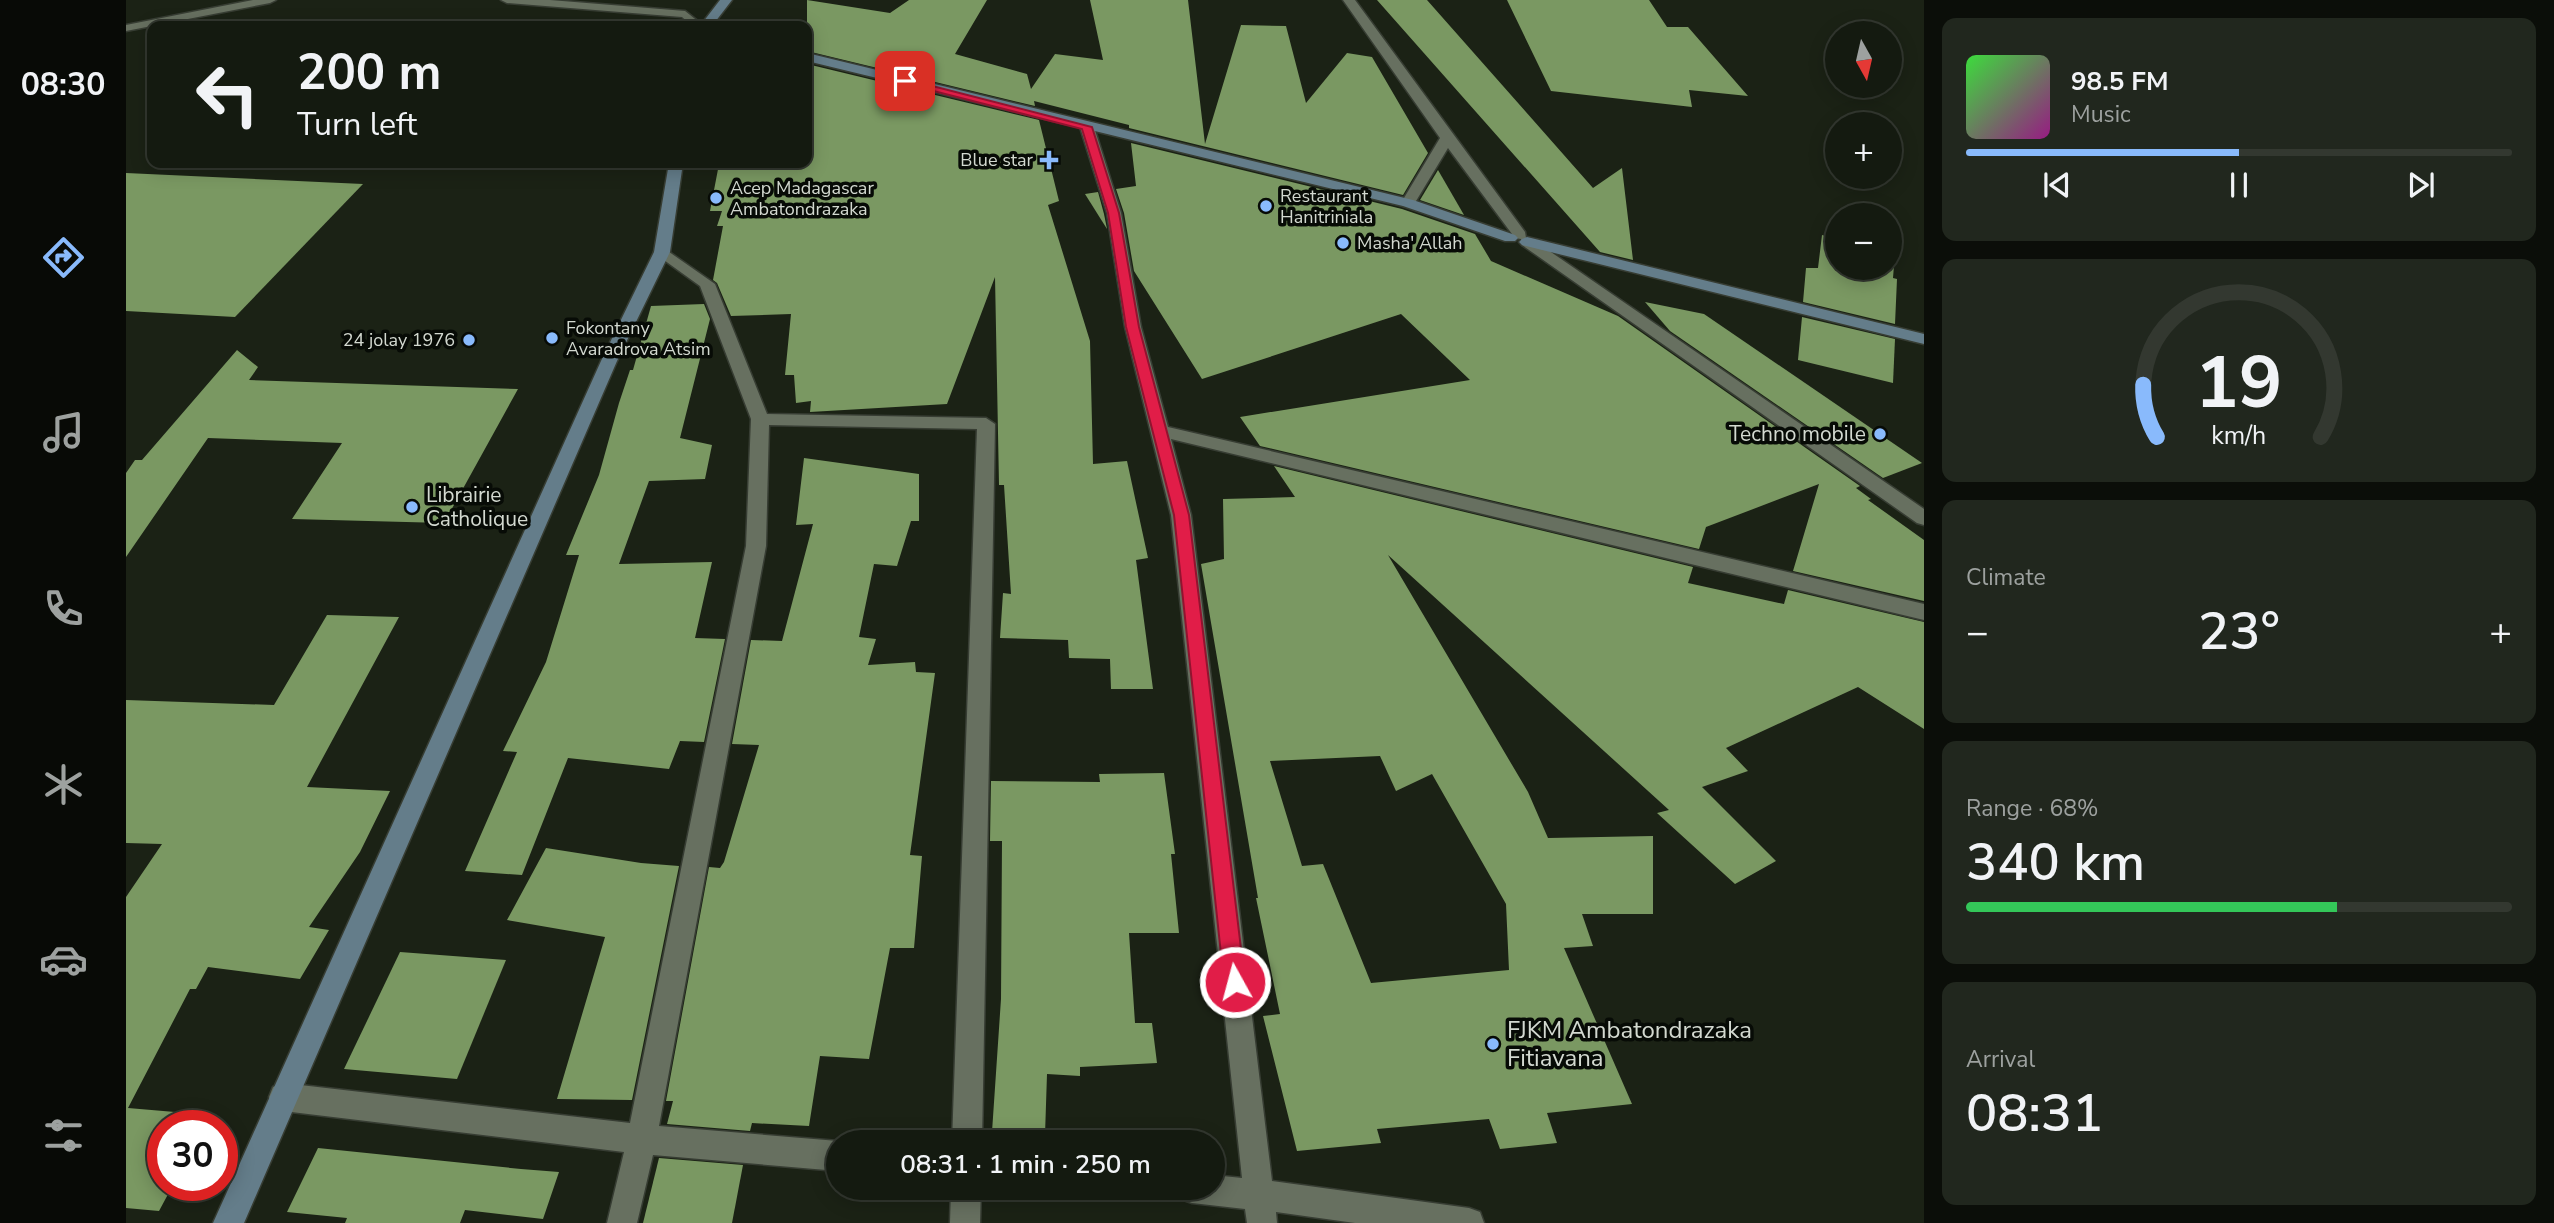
<!DOCTYPE html>
<meta charset="utf-8">
<style>
body{margin:0;font-family:"Nunito Sans",sans-serif;background:#21271e;color:#f1f3f6;height:100vh;display:flex;flex-direction:column;font-size:26px;white-space:nowrap}
*{box-sizing:border-box;margin:0}
p{font-size:23px;color:#9da19f}
.icon{flex:none;width:38px;height:38px;fill:none;stroke:currentColor;stroke-width:2;stroke-linecap:round;stroke-linejoin:round}
.map{position:relative;flex:1;overflow:hidden}
.side{display:flex;flex-direction:column;gap:18px;padding:18px;background:#0b0e09;width:630px}
.side>*{flex:none}
.guide{position:absolute;left:21px;top:21px;width:665px;height:147px;border-radius:14px;box-shadow:0 4px 18px #0003,0 0 0 2px #333830;background:#141a10;color:#f1f3f6;overflow:hidden}
.needle{width:46px;rotate:172deg}
.tools{position:absolute;left:1699px;top:21px;display:grid;gap:14px}
.tools a{display:grid;place-items:center;width:77px;height:77px;border-radius:50%;background:#141a10;box-shadow:0 4px 18px #0003,0 0 0 2px #333830;font-size:35px}
.speed{position:absolute;left:21px;top:1110px;display:flex;gap:14px;font-size:35px;font-weight:700;text-align:center}
.speed>*{display:grid;place-content:center;width:91px;height:91px;border-radius:50%;background:#141a10;box-shadow:0 4px 18px #0003,0 0 0 2px #333830;line-height:1}
.speed .limit{border:10px solid #d22;background:#fff;color:#111}
.pin{position:absolute;display:grid;place-items:center;width:60px;height:60px;color:#fff;margin:-30px;border-radius:14px;box-shadow:0 4px 10px #0006}
.me{position:absolute;width:77px;margin:-38px;rotate:353deg;stroke-linejoin:round;filter:drop-shadow(0 0 5px #0008)}
.turn{display:flex;align-items:center;gap:24px;height:147px;padding:0 35px;font-size:32px}
.turn .icon{width:91px;height:91px;stroke-width:2.5}
.turn b{display:block;font-size:49px;line-height:60px}
.big{font-size:52px;font-weight:600;line-height:1.1}
.side .card{flex:1;display:flex;flex-direction:column;justify-content:center;gap:10px;min-width:0;padding:0 24px;border-radius:14px;background:#21271e}
.side .dial{align-items:center;gap:0}
.dial svg{height:182px;overflow:visible;fill:none;stroke:#333830;stroke-width:7;stroke-linecap:round;text-anchor:middle}
.dial text{fill:#f1f3f6;stroke:none}
.song{display:flex;align-items:center;gap:21px}
.cover{width:84px;height:84px;border-radius:10px;background:linear-gradient(135deg,hsl(120 70% 55%),hsl(310 70% 35%))}
.played{height:7px;border-radius:4px;background:linear-gradient(90deg,#89bafc 50%,#333830 50%)}
.keys{display:flex;justify-content:space-around;direction:ltr}
.heat{display:flex;justify-content:space-between;align-items:center;font-size:38px;direction:ltr}
.charge{height:10px;border-radius:5px;background:linear-gradient(90deg,#34c759 68%,#333830 0)}
.trip{position:absolute;left:700px;top:1130px;width:399px;height:70px;border-radius:35px;background:#141a10;box-shadow:0 4px 18px #0003,0 0 0 2px #333830;font-weight:600;line-height:70px;text-align:center}
main{display:flex;flex:1;min-height:0}
.tab-bar{display:flex;flex-direction:column;width:126px;justify-content:space-around;align-items:center;background:#080a06;color:#9da19f}
.tab-bar .icon{width:49px;height:49px}
.tab-bar .active{color:#89bafc}
.tab-bar b{font-size:32px;color:#f1f3f6}
.map>svg:first-child{display:block}
.building{fill:#7a9862;fill-rule:evenodd}
.lines{fill:none;stroke-linecap:round;stroke-linejoin:round}
.street-casing{stroke:#373d33;stroke-width:3}
.secondary-casing{stroke:#373d33;stroke-width:3}
.street{fill:#677060;fill-rule:evenodd}
.secondary{fill:#647d8a;fill-rule:evenodd}
.route{fill:#e11d48;stroke:#92132f;stroke-width:2}
.poi-dot{fill:#89bafc;stroke:#070b06;stroke-width:2.5}
.labels{text-anchor:middle;dominant-baseline:central;stroke-width:7;stroke-linejoin:round;paint-order:stroke}
.far-poi-label{font-size:18px;fill:#d3d9d0;stroke:#070b06;text-anchor:start}
.poi-label{font-size:21px;fill:#d3d9d0;stroke:#070b06;text-anchor:end}
.near-poi-label{font-size:24px;fill:#d3d9d0;stroke:#070b06;text-anchor:start}
</style>
<main>
<nav class="tab-bar">
<b>08:30</b>
<svg class="icon active" aria-label="directions" viewBox="0 0 24 24"><path d="M12 3l9 9-9 9-9-9zM9 14v-3h6M13 9l2 2-2 2"/></svg>
<svg class="icon" aria-label="music" viewBox="0 0 24 24"><path d="M9 18V5l10-2v13"/><circle cx="6" cy="18" r="3"/><circle cx="16" cy="16" r="3"/></svg>
<svg class="icon" aria-label="phone" viewBox="0 0 24 24"><path d="M5 4h4l2 5-3 2q2 4 5 5l2-3 5 2v4C11 20 4 13 5 4z"/></svg>
<svg class="icon" aria-label="climate" viewBox="0 0 24 24"><path d="M12 3v18M4 7l16 10M4 17L20 7"/></svg>
<svg class="icon" aria-label="car" viewBox="0 0 24 24"><path d="M5 17H2v-5l4-1 3-4h7l3 4 3 1v5h-3M9 17h6M6 11h13"/><circle cx="7" cy="17" r="2"/><circle cx="17" cy="17" r="2"/></svg>
<svg class="icon" aria-label="filters" viewBox="0 0 24 24"><path d="M4 7h16M4 17h16"/><circle cx="9" cy="7" r="2"/><circle cx="15" cy="17" r="2"/></svg>
</nav>
<div class="map">
<svg width="1798" height="1223" viewBox="0 0 1798 1223">
<rect width="100%" height="100%" fill="#1b2215"/>
<g class="building">
<path d="M 681,0 L 764,13 L 783,0 L 861,0 L 829,54 L 901,74 L 905,89 L 929,54 L 977,60 L 964,0 L 1062,0 L 1079,144 L 1115,25 L 1160,26 L 1180,103 L 1221,53 L 1246,57 L 1302,153 L 1277,195 L 1003,128 L 1003,125 L 908,101 L 909,106 L 681,51 Z"/>
<path d="M 1251,0 L 1301,0 L 1467,188 L 1496,168 L 1507,260 L 1474,252 Z"/>
<path d="M 1381,0 L 1523,0 L 1541,27 L 1562,27 L 1622,96 L 1563,90 L 1566,107 L 1425,91 Z"/>
<path d="M 681,64 L 913,120 L 933,201 L 922,205 L 964,341 L 967,464 L 1001,461 L 1022,558 L 1010,560 L 1027,689 L 985,689 L 984,659 L 943,658 L 942,640 L 874,638 L 877,593 L 885,594 L 878,485 L 873,485 L 869,277 L 821,404 L 684,412 L 685,401 L 670,403 L 668,375 L 659,375 L 665,314 L 605,316 L 591,283 L 587,280 L 597,226 L 591,226 L 596,211 L 584,211 L 593,164 L 681,163 Z"/>
<path d="M 1005,143 L 1276,209 L 1349,234 L 1365,261 L 1492,316 L 1734,486 L 1730,488 L 1745,499 L 1742,500 L 1798,540 L 1798,601 L 1667,571 L 1693,484 L 1580,527 L 1573,549 L 1134,446 L 1114,417 L 1344,380 L 1275,314 L 1076,379 L 1008,271 L 998,213 L 990,189 L 1010,186 Z"/>
<path d="M 1312,170 L 1338,215 L 1294,200 Z"/>
<path d="M 0,173 L 237,184 L 109,317 L 0,311 Z"/>
<path d="M 972,192 L 978,214 L 981,229 L 959,194 Z"/>
<path d="M 1708,216 L 1712,217 L 1712,268 L 1764,268 L 1764,227 L 1771,228 L 1767,278 L 1771,279 L 1769,324 L 1677,302 L 1680,268 L 1692,268 L 1696,235 L 1708,238 Z"/>
<path d="M 1519,302 L 1578,314 L 1796,463 L 1757,478 L 1544,331 Z"/>
<path d="M 578,304 L 584,319 L 554,438 L 586,445 L 579,479 L 523,481 L 493,564 L 586,562 L 569,638 L 599,639 L 578,742 L 554,741 L 543,769 L 442,758 L 396,875 L 339,871 L 391,752 L 377,751 L 420,662 L 453,555 L 440,555 L 473,475 L 493,403 L 504,370 L 507,370 L 525,306 Z"/>
<path d="M 1676,317 L 1769,339 L 1767,383 L 1672,360 Z"/>
<path d="M 111,350 L 132,367 L 123,380 L 392,389 L 318,523 L 166,519 L 216,443 L 82,438 L 0,557 L 0,473 L 9,460 L 16,460 Z"/>
<path d="M 678,458 L 793,474 L 793,521 L 785,521 L 771,566 L 748,564 L 733,637 L 750,639 L 742,665 L 789,662 L 790,672 L 809,673 L 784,855 L 796,856 L 788,948 L 764,948 L 743,1059 L 694,1056 L 683,1126 L 626,1123 L 624,1131 L 541,1124 L 547,1101 L 540,1101 L 583,867 L 594,868 L 598,862 L 633,745 L 606,744 L 625,640 L 656,641 L 687,524 L 670,525 Z"/>
<path d="M 1148,466 L 1567,567 L 1562,583 L 1658,604 L 1662,590 L 1798,622 L 1798,729 L 1732,687 L 1600,748 L 1622,771 L 1576,787 L 1650,861 L 1609,884 L 1531,813 L 1543,810 L 1262,555 L 1402,792 L 1422,838 L 1527,836 L 1527,914 L 1456,914 L 1467,946 L 1438,948 L 1506,1104 L 1421,1113 L 1431,1143 L 1374,1149 L 1363,1119 L 1251,1129 L 1255,1143 L 1171,1151 L 1137,1016 L 1154,1014 L 1130,898 L 1132,898 L 1075,564 L 1098,559 L 1097,499 L 1169,497 ZM 1254,756 L 1270,791 L 1306,774 L 1380,904 L 1383,970 L 1245,983 L 1197,864 L 1176,866 L 1144,761 Z"/>
<path d="M 201,615 L 273,617 L 181,787 L 264,791 L 234,852 L 183,927 L 203,930 L 174,979 L 82,967 L 70,989 L 64,989 L 2,1108 L 84,1115 L 79,1125 L 37,1125 L 37,1185 L 47,1185 L 33,1211 L 0,1208 L 0,897 L 36,844 L 0,843 L 0,700 L 148,705 Z"/>
<path d="M 1038,773 L 1049,854 L 1045,854 L 1053,933 L 1003,933 L 1009,1023 L 1026,1023 L 1031,1063 L 954,1067 L 954,1076 L 921,1074 L 919,1135 L 866,1132 L 875,999 L 876,841 L 864,841 L 865,781 L 974,782 L 973,774 Z"/>
<path d="M 420,848 L 515,863 L 553,866 L 506,1100 L 431,1099 L 479,937 L 381,920 Z"/>
<path d="M 274,952 L 380,960 L 331,1079 L 218,1069 Z"/>
<path d="M 192,1148 L 395,1169 L 433,1172 L 417,1219 L 339,1210 L 334,1223 L 219,1223 L 221,1218 L 161,1212 Z"/>
<path d="M 533,1158 L 617,1165 L 606,1223 L 517,1223 Z"/>
</g>
<g class="lines">
<defs>
<g id="street">
<path d="M 127,0 L 150,0 L 144,3 L 0,31 L 0,25 Z"/>
<path d="M 375,0 L 424,0 L 559,11 L 578,26 L 566,26 L 556,17 L 381,3 Z"/>
<path d="M 1217,0 L 1229,0 L 1399,232 L 1400,238 L 1406,239 L 1798,509 L 1798,525 L 1791,523 L 1396,245 L 1395,239 L 1389,238 L 1322,148 L 1287,206 L 1277,206 L 1275,203 L 1314,138 Z"/>
<path d="M 961,123 L 968,127 L 995,213 L 1015,327 L 1042,427 L 1798,604 L 1798,620 L 1045,439 L 1065,515 L 1146,1181 L 1343,1208 L 1354,1212 L 1358,1223 L 1229,1223 L 1150,1212 L 1151,1223 L 1121,1223 L 1119,1209 L 1066,1203 L 1055,1199 L 1051,1188 L 1087,1188 L 1087,1175 L 1116,1178 L 1045,515 L 999,327 L 981,213 L 954,127 Z"/>
<path d="M 536,247 L 589,284 L 641,414 L 860,418 L 869,424 L 856,1143 L 826,1143 L 851,429 L 643,425 L 640,546 L 533,1126 L 712,1141 L 716,1143 L 712,1143 L 712,1171 L 527,1155 L 511,1223 L 481,1223 L 498,1152 L 157,1111 L 147,1107 L 143,1097 L 147,1087 L 157,1083 L 504,1123 L 620,546 L 625,419 L 574,286 L 531,255 L 528,252 L 531,249 Z"/>
<path d="M 825,1188 L 855,1188 L 854,1223 L 824,1223 Z"/>
</g>
<g id="secondary">
<path d="M 594,0 L 606,0 L 586,26 L 574,26 Z"/>
<path d="M 681,53 L 1287,200 L 1389,235 L 1392,238 L 1389,241 L 1379,241 L 1277,206 L 681,61 Z"/>
<path d="M 543,163 L 557,163 L 544,252 L 491,361 L 118,1223 L 87,1223 L 475,361 L 528,252 Z"/>
<path d="M 1401,237 L 1798,334 L 1798,344 L 1396,245 L 1393,242 L 1396,239 Z"/>
</g>
</defs>
<use href="#street" class="street-casing"/>
<use href="#secondary" class="secondary-casing"/>
<use href="#street" class="street"/>
<use href="#secondary" class="secondary"/>
</g>
<path class="route" d="M 779,79 L 966,127 L 993,213 L 1013,327 L 1063,515 L 1119,982 L 1116,988 L 1109,991 L 1101,988 L 1098,982 L 1048,515 L 1000,327 L 982,213 L 956,129 L 776,83 L 776,79 Z"/>
<g class="poi-dot">
<path d="M919.5 149.5h7v7h7v7h-7v7h-7v-7h-7v-7h7z"/>
<circle cx="590" cy="198" r="7"/>
<circle cx="1140" cy="206" r="7"/>
<circle cx="1217" cy="243" r="7"/>
<circle cx="426" cy="338" r="7"/>
<circle cx="343" cy="340" r="7"/>
<circle cx="1754" cy="434" r="7"/>
<circle cx="286" cy="507" r="7"/>
<circle cx="1367" cy="1044" r="7"/>
</g>
<g class="labels">
<g class="far-poi-label">
<text x="907" y="160" text-anchor="end">Blue star</text>
<text x="604" y="188">Acep Madagascar<tspan x="604" dy="21">Ambatondrazaka</tspan></text>
<text x="1154" y="196">Restaurant<tspan x="1154" dy="21">Hanitriniala</tspan></text>
<text x="1231" y="243">Masha' Allah</text>
<text x="440" y="328">Fokontany<tspan x="440" dy="21">Avaradrova Atsim</tspan></text>
<text x="329" y="340" text-anchor="end">24 jolay 1976</text>
</g>
<g class="poi-label">
<text x="1740" y="434">Techno mobile</text>
<text x="300" y="495" text-anchor="start">Librairie<tspan x="300" dy="24">Catholique</tspan></text>
</g>
<g class="near-poi-label">
<text x="1381" y="1030">FJKM Ambatondrazaka<tspan x="1381" dy="28">Fitiavana</tspan></text>
</g>
</g>
</svg>
<div class="tools">
<a><svg class="needle" viewBox="-14 -14 28 28"><path d="M0-13l5 13h-10z" fill="#e53935"/><path d="M0 13l5-13h-10z" fill="#9da19f"/></svg></a>
<a>+</a>
<a>−</a>
</div>
<div class="speed"><div class="limit">30</div></div>
<div class="pin" style="left:779px;top:81px;background:#d93025"><svg class="icon" aria-label="arrive" viewBox="0 0 24 24"><path d="M6 21V4h12l-3 4 3 4H6"/></svg></div>
<svg class="me" style="left:1109px;top:982px" viewBox="-20 -20 40 40"><circle r="17" fill="#e11d48" stroke="#fff" stroke-width="3"/><path d="M0-11L8 9 0 5-8 9z" fill="#fff"/></svg>
<div class="trip">08:31 · 1 min · 250 m</div>
<div class="guide">
<div class="turn"><svg class="icon" aria-label="left" viewBox="0 0 24 24"><path d="M17 20v-9H6M10 6l-5 5 5 5"/></svg><div><b>200 m</b>Turn left</div></div>
</div>
</div>
<section class="side">
<div class="card">
<div class="song"><i class="cover"></i><div><b>98.5 FM</b><p>Music</p></div></div>
<div class="played"></div>
<div class="keys"><svg class="icon" aria-label="previous" viewBox="0 0 24 24"><path d="M18 5L8 12l10 7zM5 5v14"/></svg><svg class="icon" aria-label="pause" viewBox="0 0 24 24"><path d="M8 5v14M16 5v14"/></svg><svg class="icon" aria-label="next" viewBox="0 0 24 24"><path d="M6 5l10 7-10 7zM19 5v14"/></svg></div>
</div>
<div class="card dial"><svg viewBox="0 0 100 80">
<path d="M14 69A42 42 0 1 1 86 69"/>
<path d="M14 69A42 42 0 0 1 8 46" stroke="#89bafc"/>
<text x="50" y="56" font-size="32" font-weight="700">19</text>
<text x="50" y="72" font-size="11">km/h</text>
</svg></div>
<div class="card"><p>Climate</p>
<div class="heat"><a>−</a><b class="big">23°</b><a>+</a></div>
</div>
<div class="card"><p>Range · 68%</p><b class="big">340 km</b><div class="charge"></div></div>
<div class="card"><p>Arrival</p><b class="big">08:31</b></div>
</section>
</main>
